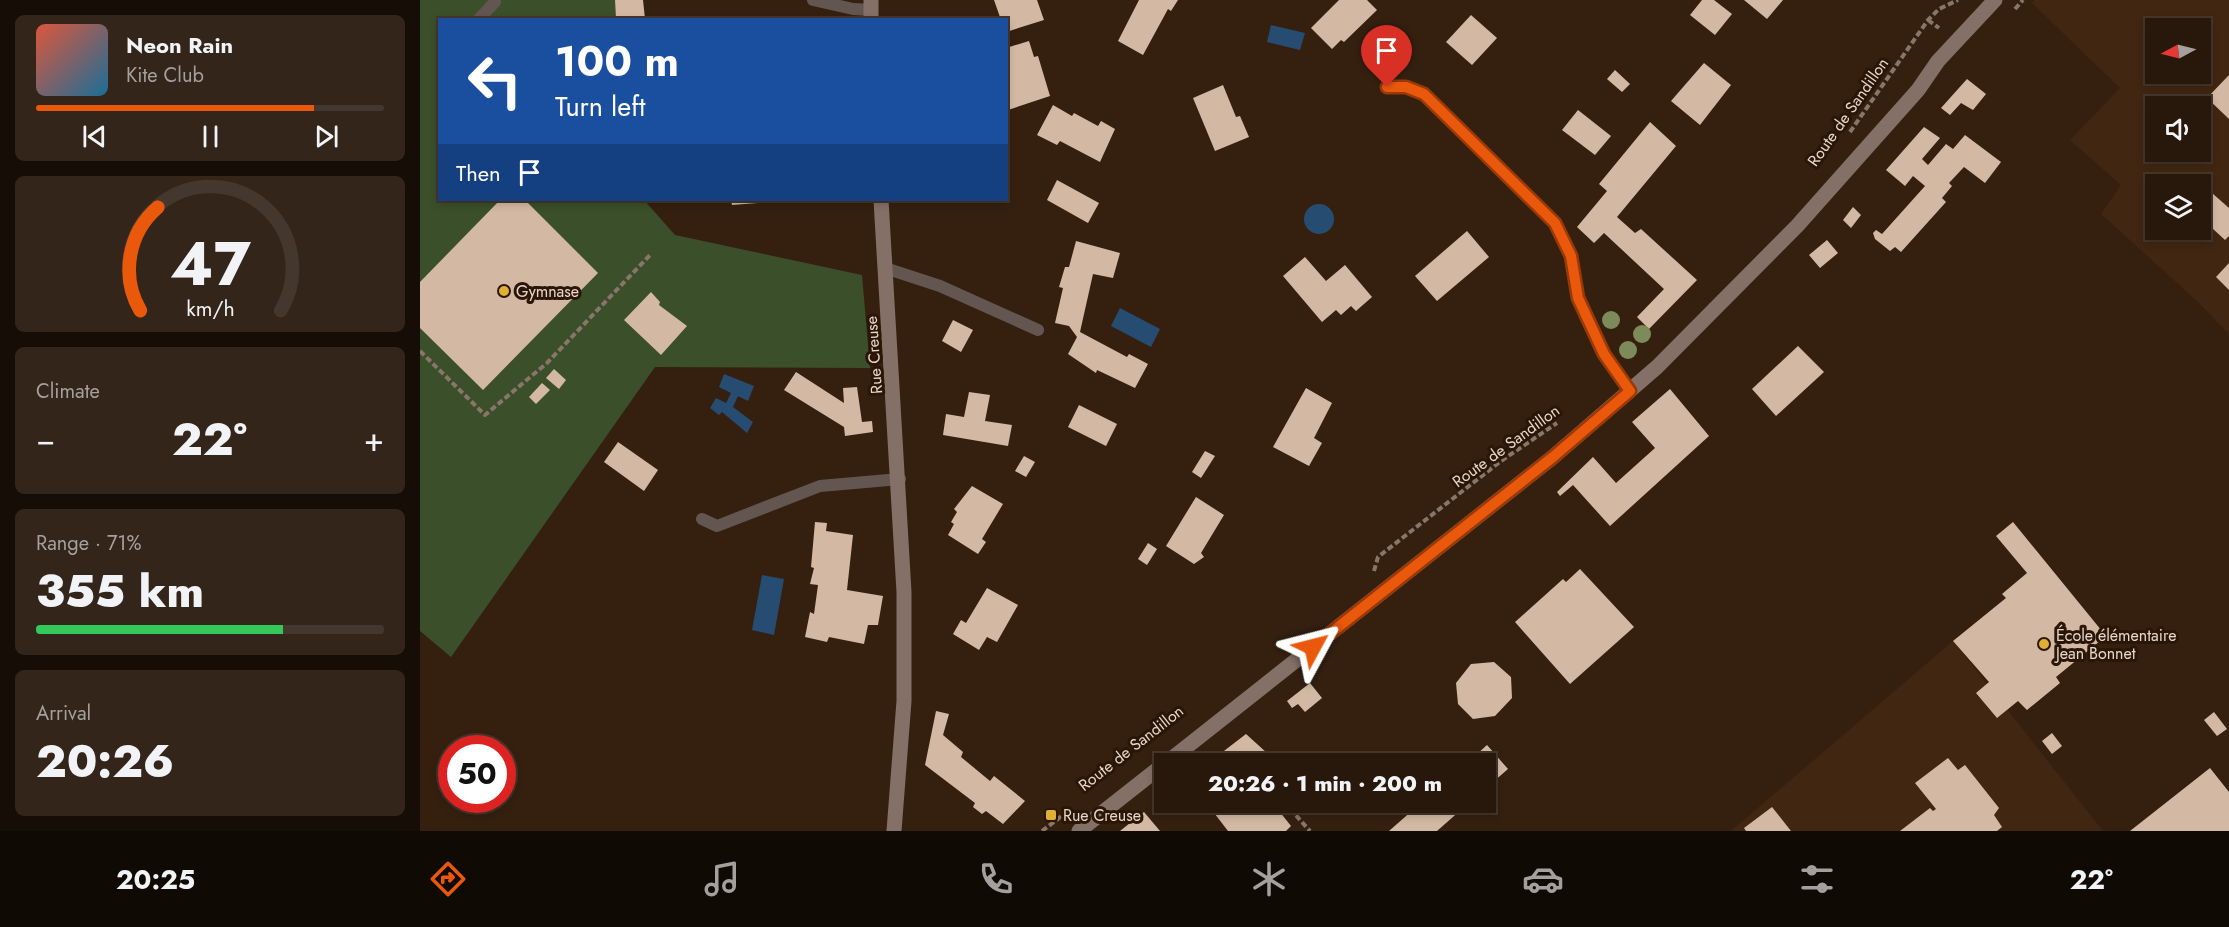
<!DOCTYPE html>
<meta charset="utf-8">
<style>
body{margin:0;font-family:Jost,sans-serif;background:#34251a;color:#f1f3f6;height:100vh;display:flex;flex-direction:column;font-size:22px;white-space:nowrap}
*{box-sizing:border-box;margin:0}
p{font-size:20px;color:#a5a09d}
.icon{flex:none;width:33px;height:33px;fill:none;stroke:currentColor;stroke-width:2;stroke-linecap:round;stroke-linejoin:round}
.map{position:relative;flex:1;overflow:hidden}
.sheet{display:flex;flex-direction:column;gap:15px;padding:15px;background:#160d07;width:420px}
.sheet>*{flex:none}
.hud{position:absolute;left:18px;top:18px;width:570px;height:183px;border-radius:0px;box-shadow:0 3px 9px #0003,0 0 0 2px #44372d;background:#1a4fa0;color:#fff;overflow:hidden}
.needle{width:39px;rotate:263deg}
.buttons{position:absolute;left:1725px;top:18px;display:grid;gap:12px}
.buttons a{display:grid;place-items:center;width:66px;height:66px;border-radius:0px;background:#28180c;box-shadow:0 3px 9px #0003,0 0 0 2px #44372d;font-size:30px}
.speed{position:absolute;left:18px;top:735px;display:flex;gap:12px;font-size:30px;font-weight:700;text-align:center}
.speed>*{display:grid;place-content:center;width:78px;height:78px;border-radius:50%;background:#28180c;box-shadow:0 3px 9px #0003,0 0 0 2px #44372d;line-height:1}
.speed .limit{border:9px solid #d22;background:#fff;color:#111}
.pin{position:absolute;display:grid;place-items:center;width:51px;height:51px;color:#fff;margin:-62px -26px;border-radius:50% 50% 50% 0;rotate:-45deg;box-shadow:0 0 6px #0007}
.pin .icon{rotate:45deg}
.me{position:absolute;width:66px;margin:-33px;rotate:52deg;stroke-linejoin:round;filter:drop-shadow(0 0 4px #0008)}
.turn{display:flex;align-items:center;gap:21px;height:126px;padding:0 18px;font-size:27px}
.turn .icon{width:78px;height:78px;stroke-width:2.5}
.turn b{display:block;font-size:42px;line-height:51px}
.then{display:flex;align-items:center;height:57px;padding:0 18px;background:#0003;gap:12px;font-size:22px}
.big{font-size:45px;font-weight:800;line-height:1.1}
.sheet .card{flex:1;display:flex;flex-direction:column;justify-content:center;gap:9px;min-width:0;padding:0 21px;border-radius:9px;background:#34251a}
.sheet .dial{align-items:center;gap:0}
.dial svg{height:156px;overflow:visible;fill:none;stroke:#44372d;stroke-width:7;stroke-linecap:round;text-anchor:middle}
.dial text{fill:#f1f3f6;stroke:none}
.song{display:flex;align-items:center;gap:18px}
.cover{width:72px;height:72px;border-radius:9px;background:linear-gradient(135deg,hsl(10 70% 55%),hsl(200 70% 35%))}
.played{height:6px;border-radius:3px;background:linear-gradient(90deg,#ea580c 80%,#44372d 80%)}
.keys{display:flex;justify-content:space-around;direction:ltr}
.heat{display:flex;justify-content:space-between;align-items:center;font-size:33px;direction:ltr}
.charge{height:9px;border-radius:4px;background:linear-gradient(90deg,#34c759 71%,#44372d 0)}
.trip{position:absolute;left:734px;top:753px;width:342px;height:60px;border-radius:0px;background:#28180c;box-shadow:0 3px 9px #0003,0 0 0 2px #44372d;font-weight:800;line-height:60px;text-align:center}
.dock{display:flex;height:96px;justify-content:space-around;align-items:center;background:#100a05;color:#a5a09d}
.dock .icon{width:42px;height:42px}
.dock .on{color:#ea580c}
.dock b{font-size:27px;color:#f1f3f6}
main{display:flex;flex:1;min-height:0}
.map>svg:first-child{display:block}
.built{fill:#412611;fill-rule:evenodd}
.green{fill:#3b4f2a}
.water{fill:#264c71}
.building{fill:#d3b9a3}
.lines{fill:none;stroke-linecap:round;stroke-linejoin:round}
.path{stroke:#887669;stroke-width:4;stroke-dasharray:6 3;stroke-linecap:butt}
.lane{stroke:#635651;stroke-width:12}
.secondary{stroke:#857068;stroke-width:15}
.tree{fill:#7d8a5a}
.route-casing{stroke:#983908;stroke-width:15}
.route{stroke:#ea580c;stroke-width:10}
.poi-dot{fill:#dfb034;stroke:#2b1606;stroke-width:2}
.labels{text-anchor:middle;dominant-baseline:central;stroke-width:6;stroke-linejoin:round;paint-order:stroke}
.street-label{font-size:16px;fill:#e6d7cd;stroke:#2b1606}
.poi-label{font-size:16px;fill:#e6d7cd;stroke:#2b1606;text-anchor:start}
</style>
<main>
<section class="sheet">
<div class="card">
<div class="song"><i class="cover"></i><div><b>Neon Rain</b><p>Kite Club</p></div></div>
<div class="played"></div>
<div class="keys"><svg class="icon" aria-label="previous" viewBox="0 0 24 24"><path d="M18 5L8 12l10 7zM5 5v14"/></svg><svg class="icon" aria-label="pause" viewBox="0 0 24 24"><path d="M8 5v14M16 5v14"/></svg><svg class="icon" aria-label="next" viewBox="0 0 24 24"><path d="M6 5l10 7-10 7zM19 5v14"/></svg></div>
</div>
<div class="card dial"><svg viewBox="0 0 100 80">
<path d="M14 69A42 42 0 1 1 86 69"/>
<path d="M14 69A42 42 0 0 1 23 16" stroke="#ea580c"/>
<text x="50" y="56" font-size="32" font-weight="700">47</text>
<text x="50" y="72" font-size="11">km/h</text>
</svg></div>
<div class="card"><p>Climate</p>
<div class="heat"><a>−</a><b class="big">22°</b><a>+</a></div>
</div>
<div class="card"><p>Range · 71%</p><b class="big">355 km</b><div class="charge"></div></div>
<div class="card"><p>Arrival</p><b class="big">20:26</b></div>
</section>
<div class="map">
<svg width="1809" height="831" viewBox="0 0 1809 831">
<rect width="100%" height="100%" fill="#352010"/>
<g class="built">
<path d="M 1615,0 L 1809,0 L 1809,334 L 1777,301 L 1681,214 L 1701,185 L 1650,140 L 1700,88 L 1612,3 ZM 1736,28 L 1780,28 L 1780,74 L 1736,74 ZM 1736,106 L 1780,106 L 1780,152 L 1736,152 ZM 1736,184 L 1780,184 L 1780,230 L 1736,230 Z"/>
<path d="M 1533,641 L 1683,831 L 1311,831 Z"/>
</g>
<path class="green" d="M 0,0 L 195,0 L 196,19 L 20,20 L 20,200 L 224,200 L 255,235 L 442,275 L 450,368 L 235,367 L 31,657 L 0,631 Z"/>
<g class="water">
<path d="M 851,25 L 885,33 L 880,50 L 847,42 Z"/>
<circle cx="899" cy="219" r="15"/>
<path d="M 700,308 L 740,329 L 731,347 L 691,326 Z"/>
<path d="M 304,374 L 334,386 L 328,401 L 318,396 L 313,407 L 333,422 L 327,433 L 302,412 L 299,415 L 290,408 L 296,398 L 306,403 L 311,393 L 299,387 Z"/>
<path d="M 342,575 L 364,579 L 354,635 L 332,630 Z"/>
</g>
<g class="building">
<path d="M 195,0 L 223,0 L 225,19 L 196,20 Z"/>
<path d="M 574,0 L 617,0 L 624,20 L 586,32 L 586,20 L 581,20 Z"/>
<path d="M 719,0 L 758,0 L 751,11 L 748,9 L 723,55 L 698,41 Z"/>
<path d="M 919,0 L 947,0 L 957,10 L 924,42 L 921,40 L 912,49 L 891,28 Z"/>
<path d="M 1282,0 L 1294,0 L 1312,14 L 1295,35 L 1270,15 Z"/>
<path d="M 1324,0 L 1363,0 L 1347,19 Z"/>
<path d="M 1051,15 L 1077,38 L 1052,65 L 1026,42 Z"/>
<path d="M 609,41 L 614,57 L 618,56 L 630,96 L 588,110 L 586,48 Z"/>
<path d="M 1284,63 L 1311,85 L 1280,125 L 1251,101 Z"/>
<path d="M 1195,70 L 1210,84 L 1202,92 L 1187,79 Z"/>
<path d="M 1809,75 L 1809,119 L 1787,98 Z"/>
<path d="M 1547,79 L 1566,94 L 1553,110 L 1541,103 L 1530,115 L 1521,108 Z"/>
<path d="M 803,85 L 816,117 L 820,116 L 829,137 L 795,151 L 773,98 Z"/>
<path d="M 633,105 L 652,116 L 654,113 L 678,126 L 681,121 L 695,129 L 680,162 L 640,141 L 637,145 L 617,135 Z"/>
<path d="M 1158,110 L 1191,136 L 1175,155 L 1142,130 Z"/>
<path d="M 1230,122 L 1256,146 L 1197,217 L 1215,233 L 1221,229 L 1277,280 L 1229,329 L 1217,317 L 1244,289 L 1184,233 L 1174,243 L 1157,227 L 1187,191 L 1179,184 Z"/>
<path d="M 1504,127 L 1520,138 L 1502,159 L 1508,165 L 1526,144 L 1533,149 L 1545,135 L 1581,162 L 1565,183 L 1544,167 L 1529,183 L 1532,186 L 1522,198 L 1526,202 L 1481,252 L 1475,247 L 1470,251 L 1455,239 L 1453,233 L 1456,230 L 1462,234 L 1505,186 L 1493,176 L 1485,186 L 1466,170 Z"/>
<path d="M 637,180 L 679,203 L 668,223 L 627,200 Z"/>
<path d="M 1792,193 L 1809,208 L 1809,236 L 1805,240 L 1780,217 L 1780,205 Z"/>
<path d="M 80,200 L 105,200 L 178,273 L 63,390 L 0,328 L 0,282 Z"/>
<path d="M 311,200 L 351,200 L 351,202 L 312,205 Z"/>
<path d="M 1433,207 L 1441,215 L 1431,228 L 1423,220 Z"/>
<path d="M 1047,231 L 1069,257 L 1017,301 L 995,276 Z"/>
<path d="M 1407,240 L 1418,253 L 1400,268 L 1389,255 Z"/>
<path d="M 656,241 L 700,253 L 693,278 L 673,274 L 660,332 L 707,357 L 709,354 L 728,364 L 715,388 L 677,370 L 676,373 L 648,354 L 657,337 L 649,326 L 635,323 L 643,288 L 639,287 L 645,267 L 649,267 Z"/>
<path d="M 885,257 L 906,281 L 925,265 L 952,297 L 936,311 L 931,306 L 921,315 L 916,310 L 902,322 L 863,276 Z"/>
<path d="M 1809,263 L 1809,290 L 1796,277 Z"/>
<path d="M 231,292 L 240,302 L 239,305 L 267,326 L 241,355 L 204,320 Z"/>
<path d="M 533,320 L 553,330 L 541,352 L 522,341 Z"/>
<path d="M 1378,346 L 1404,372 L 1356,416 L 1332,389 Z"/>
<path d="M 134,369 L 146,380 L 139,389 L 126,378 Z"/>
<path d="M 376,372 L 424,403 L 423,388 L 437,387 L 442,422 L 452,421 L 453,432 L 425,436 L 424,427 L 364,390 Z"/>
<path d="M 122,383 L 130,390 L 116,404 L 109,397 Z"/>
<path d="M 886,388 L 912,403 L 894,438 L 902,443 L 889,466 L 853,447 Z"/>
<path d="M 1250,389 L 1289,436 L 1190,526 L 1153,485 L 1140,496 L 1137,492 L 1173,457 L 1196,483 L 1235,448 L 1212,422 Z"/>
<path d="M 549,392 L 570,395 L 565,421 L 592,425 L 588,446 L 523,435 L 526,414 L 544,417 Z"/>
<path d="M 659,405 L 697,424 L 686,446 L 648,427 Z"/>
<path d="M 198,442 L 238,470 L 224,491 L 184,462 Z"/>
<path d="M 785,451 L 795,456 L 781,478 L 772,472 Z"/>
<path d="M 604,456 L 615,462 L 606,477 L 595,471 Z"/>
<path d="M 552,486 L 583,504 L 562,539 L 566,542 L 558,554 L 528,535 L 534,524 L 531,522 L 537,512 L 534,509 Z"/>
<path d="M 776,497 L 804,515 L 781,553 L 784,557 L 774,564 L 746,546 Z"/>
<path d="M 395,522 L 407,523 L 406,531 L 433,535 L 427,590 L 463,596 L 458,625 L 448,625 L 444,644 L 409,637 L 407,642 L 385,637 L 390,612 L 394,614 L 398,585 L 390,584 L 394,568 L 391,567 Z"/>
<path d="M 1593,522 L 1686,636 L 1636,677 L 1640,683 L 1607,710 L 1598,701 L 1577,718 L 1556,693 L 1569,682 L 1533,641 L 1586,598 L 1582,594 L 1607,573 L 1576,536 Z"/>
<path d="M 728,543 L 737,549 L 727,565 L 718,559 Z"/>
<path d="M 1160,569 L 1214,627 L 1150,684 L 1095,622 L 1143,579 L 1146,582 Z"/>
<path d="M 567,588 L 598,605 L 577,642 L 567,637 L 559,650 L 533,634 L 541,620 L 546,623 Z"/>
<path d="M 1074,662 L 1091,677 L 1092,698 L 1075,716 L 1053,719 L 1038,704 L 1036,683 L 1051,664 Z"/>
<path d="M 890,683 L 902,698 L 885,712 L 878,704 L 872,708 L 867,701 Z"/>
<path d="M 516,711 L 529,714 L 523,735 L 543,752 L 541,757 L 570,781 L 574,776 L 605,801 L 583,824 L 566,811 L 562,814 L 553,807 L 555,803 L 505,765 Z"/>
<path d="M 1794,712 L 1807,729 L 1797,736 L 1784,720 Z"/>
<path d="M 1632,733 L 1642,746 L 1632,754 L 1622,741 Z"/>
<path d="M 826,734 L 847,753 L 837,764 L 827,764 L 825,761 L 821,764 L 787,764 Z"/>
<path d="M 1067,745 L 1088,769 L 1065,789 L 1065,764 L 1046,764 Z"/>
<path d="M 1528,758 L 1538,770 L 1545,765 L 1579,808 L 1574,815 L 1582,827 L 1577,831 L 1480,831 L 1510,808 L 1513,811 L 1516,809 L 1495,783 Z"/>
<path d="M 1790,768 L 1809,792 L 1809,831 L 1710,831 Z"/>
<path d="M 791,802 L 852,802 L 871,826 L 866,831 L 808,831 L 788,805 Z"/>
<path d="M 1002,802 L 1050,802 L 1017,831 L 969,831 Z"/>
<path d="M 1352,807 L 1371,831 L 1326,831 L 1324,828 Z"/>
<path d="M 724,812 L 740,831 L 700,831 L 710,823 Z"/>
</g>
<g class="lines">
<g class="path">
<path d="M 1595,9 L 1603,0"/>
<path d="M 1508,20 L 1519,28"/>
<path d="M 1430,132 L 1508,20 L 1519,9 L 1538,0"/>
<path d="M 0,351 L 65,415 L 127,363 L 230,255"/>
<path d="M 954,571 L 958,557 L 1081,461 L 1137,423"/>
<path d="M 864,802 L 890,831"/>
<path d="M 622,831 L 643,815"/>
</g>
<g class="lane">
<path d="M 393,0 L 433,9 L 451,10"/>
<path d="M 58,20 L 75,2"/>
<path d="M 967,87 L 986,87 L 1004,94 L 1135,223 L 1151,256 L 1158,298 L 1184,354 L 1210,391"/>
<path d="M 465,268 L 520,286 L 618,330"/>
<path d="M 282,519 L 297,526 L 400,486 L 480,479"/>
</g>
<g class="secondary">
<path d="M 451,0 L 451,20"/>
<path d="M 461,200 L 484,592 L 484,701 L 474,831"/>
<path d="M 745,764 L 1133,457 L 1237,367 L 1377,226 L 1498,90 L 1518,61 L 1575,0"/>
<path d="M 659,831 L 744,764"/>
</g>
</g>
<g class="tree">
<circle cx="1191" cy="320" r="9"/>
<circle cx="1222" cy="334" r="9"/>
<circle cx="1208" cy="350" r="9"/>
</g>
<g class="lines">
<defs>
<path id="route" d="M 893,647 L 1133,457 L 1210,391 L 1184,354 L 1158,298 L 1151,256 L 1135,223 L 1004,94 L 986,87 L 967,87"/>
</defs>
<use href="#route" class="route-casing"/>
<use href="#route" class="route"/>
</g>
<g class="poi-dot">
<circle cx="84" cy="291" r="6"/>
<circle cx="1624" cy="644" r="6"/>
<rect x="625" y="809" width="12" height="12" rx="3"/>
</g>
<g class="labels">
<g class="street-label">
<text transform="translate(1428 112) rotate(-55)">Route de Sandillon</text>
<text transform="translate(454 355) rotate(-94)">Rue Creuse</text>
<text transform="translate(1086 446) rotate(-36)">Route de Sandillon</text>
<text transform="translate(711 748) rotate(-38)">Route de Sandillon</text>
</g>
<g class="poi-label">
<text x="96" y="291">Gymnase</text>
<text x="1636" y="635">École élémentaire<tspan x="1636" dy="18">Jean Bonnet</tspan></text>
<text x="643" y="815">Rue Creuse</text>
</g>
</g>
</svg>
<div class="buttons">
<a><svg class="needle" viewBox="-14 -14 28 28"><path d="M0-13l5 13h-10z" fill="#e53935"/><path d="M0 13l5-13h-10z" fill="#a5a09d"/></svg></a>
<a><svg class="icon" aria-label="sound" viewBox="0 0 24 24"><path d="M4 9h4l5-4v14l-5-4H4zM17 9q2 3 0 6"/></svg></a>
<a><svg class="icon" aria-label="layers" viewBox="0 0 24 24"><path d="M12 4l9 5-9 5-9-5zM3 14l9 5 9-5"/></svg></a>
</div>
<div class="speed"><div class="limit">50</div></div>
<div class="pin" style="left:967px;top:87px;background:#d93025"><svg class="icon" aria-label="arrive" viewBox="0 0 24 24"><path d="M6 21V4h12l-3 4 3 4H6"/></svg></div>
<svg class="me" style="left:893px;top:647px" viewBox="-20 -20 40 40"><path d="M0-17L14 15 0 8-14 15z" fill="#ea580c" stroke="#fff" stroke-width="4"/></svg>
<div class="trip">20:26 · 1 min · 200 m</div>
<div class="hud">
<div class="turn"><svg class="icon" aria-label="left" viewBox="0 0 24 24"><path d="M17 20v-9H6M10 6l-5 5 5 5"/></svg><div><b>100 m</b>Turn left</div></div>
<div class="then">Then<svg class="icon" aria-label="arrive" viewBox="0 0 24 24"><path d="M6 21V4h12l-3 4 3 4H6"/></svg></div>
</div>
</div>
</main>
<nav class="dock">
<b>20:25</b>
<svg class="icon on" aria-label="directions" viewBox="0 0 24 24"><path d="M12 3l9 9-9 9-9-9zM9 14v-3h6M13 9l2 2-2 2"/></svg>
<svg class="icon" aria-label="music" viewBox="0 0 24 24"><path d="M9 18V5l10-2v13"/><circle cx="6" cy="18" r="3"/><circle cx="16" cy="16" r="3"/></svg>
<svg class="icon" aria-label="phone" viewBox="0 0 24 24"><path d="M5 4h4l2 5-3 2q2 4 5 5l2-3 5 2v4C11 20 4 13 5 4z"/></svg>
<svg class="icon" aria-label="climate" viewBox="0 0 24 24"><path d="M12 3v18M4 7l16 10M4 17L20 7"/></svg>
<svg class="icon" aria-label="car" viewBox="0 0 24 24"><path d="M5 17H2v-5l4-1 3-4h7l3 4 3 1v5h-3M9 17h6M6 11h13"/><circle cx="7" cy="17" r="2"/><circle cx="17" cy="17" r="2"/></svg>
<svg class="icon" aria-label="filters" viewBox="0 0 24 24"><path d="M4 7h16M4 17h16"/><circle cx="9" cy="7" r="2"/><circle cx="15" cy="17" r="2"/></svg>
<b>22°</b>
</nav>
